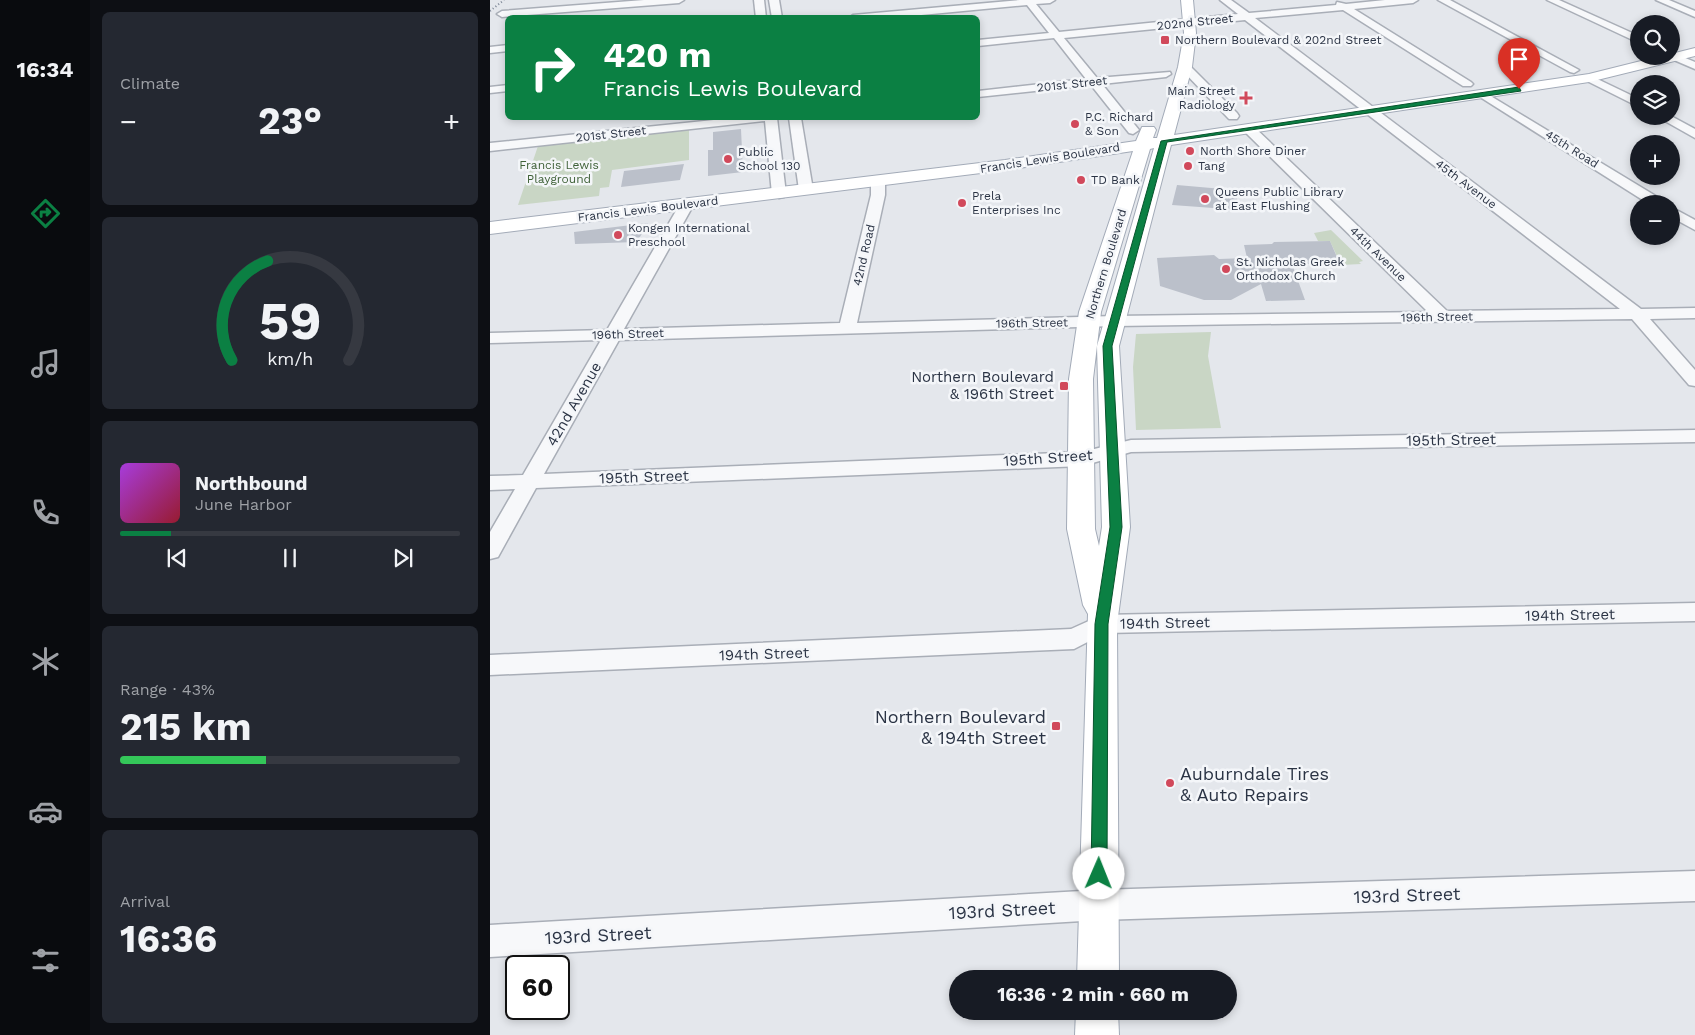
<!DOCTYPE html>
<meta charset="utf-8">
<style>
body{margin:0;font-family:"Work Sans",sans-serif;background:#242831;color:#f1f3f6;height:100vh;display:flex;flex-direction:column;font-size:19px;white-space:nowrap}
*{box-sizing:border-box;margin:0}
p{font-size:16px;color:#9ea1a6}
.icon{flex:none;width:28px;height:28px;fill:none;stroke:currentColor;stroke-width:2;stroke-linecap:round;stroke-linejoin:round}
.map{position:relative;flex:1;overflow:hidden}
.panel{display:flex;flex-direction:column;gap:12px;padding:12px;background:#0d0f14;width:400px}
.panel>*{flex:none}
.hud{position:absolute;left:15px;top:15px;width:475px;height:105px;border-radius:8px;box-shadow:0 2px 8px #0003;background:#0b8043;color:#fff;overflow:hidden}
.fabs{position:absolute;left:1140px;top:15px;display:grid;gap:10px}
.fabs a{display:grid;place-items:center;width:50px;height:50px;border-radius:50%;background:#171b24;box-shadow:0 2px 8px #0003;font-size:25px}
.speed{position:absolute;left:15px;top:955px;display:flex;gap:10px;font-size:25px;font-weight:700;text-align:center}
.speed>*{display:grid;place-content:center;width:65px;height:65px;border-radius:50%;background:#171b24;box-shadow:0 2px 8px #0003;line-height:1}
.speed .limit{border:2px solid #111;border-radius:8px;background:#fff;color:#111}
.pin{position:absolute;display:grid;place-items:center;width:42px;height:42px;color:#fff;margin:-51px -21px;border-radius:50% 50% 50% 0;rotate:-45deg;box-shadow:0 0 5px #0007}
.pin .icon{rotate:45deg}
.me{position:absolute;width:55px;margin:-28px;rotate:1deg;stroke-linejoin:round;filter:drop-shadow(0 0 4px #0008)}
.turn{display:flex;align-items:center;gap:18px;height:105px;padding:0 15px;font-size:22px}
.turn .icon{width:65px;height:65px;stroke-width:2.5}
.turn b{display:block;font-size:35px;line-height:42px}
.big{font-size:38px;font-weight:700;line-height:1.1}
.panel .card{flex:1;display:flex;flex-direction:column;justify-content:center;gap:8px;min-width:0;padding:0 18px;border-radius:8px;background:#242831}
.panel .dial{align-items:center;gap:0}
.dial svg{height:130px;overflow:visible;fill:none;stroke:#363941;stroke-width:7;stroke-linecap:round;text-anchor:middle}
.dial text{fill:#f1f3f6;stroke:none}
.song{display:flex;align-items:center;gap:15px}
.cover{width:60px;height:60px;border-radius:8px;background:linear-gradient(135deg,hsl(280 70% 55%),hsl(350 70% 35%))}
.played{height:5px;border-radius:2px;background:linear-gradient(90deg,#0b8043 15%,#363941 15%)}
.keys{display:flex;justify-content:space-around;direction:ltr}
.heat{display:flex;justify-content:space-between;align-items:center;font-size:28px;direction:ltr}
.charge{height:8px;border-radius:4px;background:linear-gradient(90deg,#34c759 43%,#363941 0)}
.trip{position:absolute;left:459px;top:970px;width:288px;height:50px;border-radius:25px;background:#171b24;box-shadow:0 2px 8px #0003;font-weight:700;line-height:50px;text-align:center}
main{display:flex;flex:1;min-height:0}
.menu{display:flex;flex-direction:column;width:90px;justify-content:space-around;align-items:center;background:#090b0e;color:#9ea1a6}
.menu .icon{width:35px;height:35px}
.menu .on{color:#0b8043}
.menu b{font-size:22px;color:#f1f3f6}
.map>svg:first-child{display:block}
.green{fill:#c9d6c5}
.building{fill:#bbc0ca}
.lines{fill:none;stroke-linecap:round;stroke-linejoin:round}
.street-casing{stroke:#a9aeb7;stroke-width:3}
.primary-casing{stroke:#a3abb8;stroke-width:2}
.street{fill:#f7f8fa;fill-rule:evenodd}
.primary{fill:#fff;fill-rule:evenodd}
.rail{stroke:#7d8696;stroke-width:2;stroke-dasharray:1 2.5;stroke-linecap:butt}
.route{fill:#0b8043;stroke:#07532c}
.poi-dot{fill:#d1495b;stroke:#f4f6f9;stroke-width:2}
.labels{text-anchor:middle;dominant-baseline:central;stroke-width:5;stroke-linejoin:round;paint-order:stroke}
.far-street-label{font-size:12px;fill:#2b3445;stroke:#f4f6f9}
.far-poi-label{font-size:12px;fill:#2b3445;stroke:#f4f6f9;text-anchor:start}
.far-park-label{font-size:12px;fill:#3f6138;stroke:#f4f6f9}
.poi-label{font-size:15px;fill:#2b3445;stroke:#f4f6f9;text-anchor:end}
.street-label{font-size:15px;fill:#2b3445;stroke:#f4f6f9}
.near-poi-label{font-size:18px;fill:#2b3445;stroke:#f4f6f9;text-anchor:end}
.near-street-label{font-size:18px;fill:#2b3445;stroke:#f4f6f9}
</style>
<main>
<nav class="menu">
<b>16:34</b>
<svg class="icon on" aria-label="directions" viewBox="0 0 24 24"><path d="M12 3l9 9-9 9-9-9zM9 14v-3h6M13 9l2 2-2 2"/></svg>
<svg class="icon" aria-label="music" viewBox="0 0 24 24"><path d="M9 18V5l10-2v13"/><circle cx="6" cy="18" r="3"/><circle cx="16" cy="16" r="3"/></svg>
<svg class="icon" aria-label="phone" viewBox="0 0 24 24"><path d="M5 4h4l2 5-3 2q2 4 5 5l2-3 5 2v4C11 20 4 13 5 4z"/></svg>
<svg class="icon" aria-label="climate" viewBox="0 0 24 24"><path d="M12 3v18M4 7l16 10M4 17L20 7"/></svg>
<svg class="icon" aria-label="car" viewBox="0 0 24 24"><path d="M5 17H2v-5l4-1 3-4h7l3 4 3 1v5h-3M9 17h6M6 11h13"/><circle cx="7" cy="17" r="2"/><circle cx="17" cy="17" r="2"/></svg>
<svg class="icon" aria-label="filters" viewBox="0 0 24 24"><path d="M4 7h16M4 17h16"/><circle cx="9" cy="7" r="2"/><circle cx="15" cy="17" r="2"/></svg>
</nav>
<section class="panel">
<div class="card"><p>Climate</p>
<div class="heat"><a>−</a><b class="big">23°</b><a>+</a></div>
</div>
<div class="card dial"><svg viewBox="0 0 100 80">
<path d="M14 69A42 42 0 1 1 86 69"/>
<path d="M14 69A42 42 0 0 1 36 8" stroke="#0b8043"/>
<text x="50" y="56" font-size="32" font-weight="700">59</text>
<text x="50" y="72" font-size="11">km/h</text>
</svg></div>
<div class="card">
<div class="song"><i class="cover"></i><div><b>Northbound</b><p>June Harbor</p></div></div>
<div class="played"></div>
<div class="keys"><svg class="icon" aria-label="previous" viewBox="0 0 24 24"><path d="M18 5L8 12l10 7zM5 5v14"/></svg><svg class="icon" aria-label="pause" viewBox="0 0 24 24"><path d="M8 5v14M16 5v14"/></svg><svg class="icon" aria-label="next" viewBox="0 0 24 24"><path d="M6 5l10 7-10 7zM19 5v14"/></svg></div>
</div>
<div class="card"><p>Range · 43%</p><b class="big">215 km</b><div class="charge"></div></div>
<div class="card"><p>Arrival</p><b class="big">16:36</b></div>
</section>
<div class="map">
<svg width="1205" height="1035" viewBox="0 0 1205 1035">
<rect width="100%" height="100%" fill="#e4e7ec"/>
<g class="green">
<path d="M 199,130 L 199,160 L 122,170 L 119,187 L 110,188 L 109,196 L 28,205 L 48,146 Z"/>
<path d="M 841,230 L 873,261 L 869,262 L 871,264 L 851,265 L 840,241 L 828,241 L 824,233 Z"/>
<path d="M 721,332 L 718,356 L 731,428 L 646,430 L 643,367 L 646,334 Z"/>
</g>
<g class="building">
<path d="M 251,129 L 253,172 L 218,176 L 218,150 L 223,150 L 223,132 Z"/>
<path d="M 194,164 L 190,180 L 131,187 L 134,171 Z"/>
<path d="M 687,185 L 744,190 L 751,210 L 682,205 Z"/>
<path d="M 158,223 L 147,242 L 85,244 L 84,232 Z"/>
<path d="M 840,241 L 850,264 L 802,264 L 815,300 L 776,301 L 771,284 L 741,300 L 714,300 L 670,286 L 667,258 L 724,255 L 729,259 L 757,258 L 754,245 L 782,244 L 784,242 Z"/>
</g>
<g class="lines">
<defs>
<g id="street">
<path d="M 154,0 L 194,0 L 189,3 L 12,17 L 7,14 L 12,11 Z"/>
<path d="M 264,0 L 274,0 L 276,18 L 266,18 Z"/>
<path d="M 279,0 L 289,0 L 292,18 L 282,18 Z"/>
<path d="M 530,0 L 565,0 L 560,3 L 546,4 L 569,32 L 748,14 L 730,0 L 741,0 L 759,13 L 846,5 L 847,2 L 856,4 L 895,0 L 928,0 L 923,3 L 864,9 L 981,82 L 983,84 L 981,86 L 973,86 L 853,10 L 765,18 L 1151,309 L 1205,308 L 1205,318 L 1160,319 L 1205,370 L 1205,386 L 1199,385 L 1142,319 L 625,326 L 129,340 L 54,474 L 592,452 L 641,440 L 1205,430 L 1205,442 L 641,452 L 592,466 L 46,488 L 8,557 L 0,559 L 0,532 L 25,489 L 0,490 L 0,476 L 33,475 L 111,340 L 0,343 L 0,333 L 117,330 L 190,204 L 197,200 L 204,204 L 134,329 L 350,323 L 381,195 L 381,182 L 388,178 L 395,182 L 395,195 L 367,323 L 625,316 L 938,312 L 755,132 L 753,129 L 759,125 L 763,126 L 957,311 L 1130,309 L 755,20 L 574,38 L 607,78 L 680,72 L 681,74 L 676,77 L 612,84 L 649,130 L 643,134 L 639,133 L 601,85 L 488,97 L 488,91 L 596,79 L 564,38 L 488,46 L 488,40 L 559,33 L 537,5 L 400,18 L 359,18 L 363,15 Z"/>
<path d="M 948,0 L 960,0 L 1089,70 L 1084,73 L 1080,72 Z"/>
<path d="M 1057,0 L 1069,0 L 1149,36 L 1149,43 Z"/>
<path d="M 1166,0 L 1179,0 L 1205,11 L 1205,17 Z"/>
<path d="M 18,45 L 18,51 L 0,53 L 0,47 Z"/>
<path d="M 1181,52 L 1205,62 L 1205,69 L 1177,57 L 1181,56 Z"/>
<path d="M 695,64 L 699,65 L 747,113 L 749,116 L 747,119 L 739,119 L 691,69 L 690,67 Z"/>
<path d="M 1099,75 L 1149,99 L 1149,107 L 1095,80 L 1094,78 Z"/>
<path d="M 18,85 L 18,91 L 0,93 L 0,87 Z"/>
<path d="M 994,92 L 1174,201 L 1176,204 L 1159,204 L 990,97 L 988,95 L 990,93 Z"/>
<path d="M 1166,116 L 1181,116 L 1205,129 L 1205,138 Z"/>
<path d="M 243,118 L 287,118 L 296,194 L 294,197 L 289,198 L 282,194 L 275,121 L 0,151 L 0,143 Z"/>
<path d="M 299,118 L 311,118 L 323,190 L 321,193 L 311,193 L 309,190 Z"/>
<path d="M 1181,207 L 1205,220 L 1205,230 L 1181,217 Z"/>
<path d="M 1205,603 L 1205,621 L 615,633 L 584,649 L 0,675 L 0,655 L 581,629 L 612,615 Z"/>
<path d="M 1205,871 L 1205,901 L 609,920 L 0,957 L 0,925 L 609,890 Z"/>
</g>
<g id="primary">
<path d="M 691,0 L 703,0 L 706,33 L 702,67 L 684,135 L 1099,74 L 1171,56 L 1181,56 L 1181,54 L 1205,48 L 1205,56 L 1099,82 L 681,145 L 629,346 L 640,527 L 627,624 L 629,979 L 587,979 L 598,614 L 593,605 L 577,529 L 579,379 L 589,312 L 643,151 L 515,170 L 0,234 L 0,222 L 515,160 L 646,141 L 652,127 L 664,127 L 666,130 L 663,138 L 667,138 L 688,67 L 694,33 ZM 664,148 L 607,346 L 612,527 L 609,546 L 605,529 L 603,379 L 611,312 L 660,149 Z"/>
<path d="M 586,1011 L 628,1011 L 629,1035 L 585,1035 Z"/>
</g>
</defs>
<use href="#street" class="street-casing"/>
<use href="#primary" class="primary-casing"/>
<use href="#street" class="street"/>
<use href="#primary" class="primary"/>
<path class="rail" d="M 0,11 L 14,0"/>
</g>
<path class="route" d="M 1029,87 L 1031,91 L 677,142 L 622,346 L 632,527 L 618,624 L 617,874 L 615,880 L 609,882 L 604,880 L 601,874 L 605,624 L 620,527 L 613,346 L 671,141 Z"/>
<g class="poi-dot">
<rect x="670" y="35" width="10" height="10" rx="2.5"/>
<path d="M753.5 90.5h5v5h5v5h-5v5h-5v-5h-5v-5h5z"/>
<circle cx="585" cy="124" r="5"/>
<circle cx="700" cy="151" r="5"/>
<circle cx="238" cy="159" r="5"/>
<circle cx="698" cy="166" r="5"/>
<circle cx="591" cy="180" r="5"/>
<circle cx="715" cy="199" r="5"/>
<circle cx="472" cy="203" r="5"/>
<circle cx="128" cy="235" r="5"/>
<circle cx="736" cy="269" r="5"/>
<rect x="569" y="381" width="10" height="10" rx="2.5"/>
<rect x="561" y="721" width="10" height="10" rx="2.5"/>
<circle cx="680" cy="783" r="5"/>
</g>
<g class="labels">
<g class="far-street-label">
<text transform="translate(705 22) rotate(-6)">202nd Street</text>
<text transform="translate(582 84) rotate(-6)">201st Street</text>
<text transform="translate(121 134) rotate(-6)">201st Street</text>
<text transform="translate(1082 149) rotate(32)">45th Road</text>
<text transform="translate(560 158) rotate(-9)">Francis Lewis Boulevard</text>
<text transform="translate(976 184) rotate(37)">45th Avenue</text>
<text transform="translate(158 209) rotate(-7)">Francis Lewis Boulevard</text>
<text transform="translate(888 254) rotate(44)">44th Avenue</text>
<text transform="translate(374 255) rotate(-77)">42nd Road</text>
<text transform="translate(616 264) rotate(-73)">Northern Boulevard</text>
<text transform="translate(947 317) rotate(-1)">196th Street</text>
<text transform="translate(542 323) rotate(-1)">196th Street</text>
<text transform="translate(138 334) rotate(-2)">196th Street</text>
</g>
<g class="far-poi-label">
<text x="685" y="40">Northern Boulevard &amp; 202nd Street</text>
<text x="745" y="91" text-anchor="end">Main Street<tspan x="745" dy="14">Radiology</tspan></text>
<text x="595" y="117">P.C. Richard<tspan x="595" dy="14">&amp; Son</tspan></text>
<text x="710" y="151">North Shore Diner</text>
<text x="248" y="152">Public<tspan x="248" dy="14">School 130</tspan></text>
<text x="708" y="166">Tang</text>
<text x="601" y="180">TD Bank</text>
<text x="725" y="192">Queens Public Library<tspan x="725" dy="14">at East Flushing</tspan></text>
<text x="482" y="196">Prela<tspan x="482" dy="14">Enterprises Inc</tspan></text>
<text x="138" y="228">Kongen International<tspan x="138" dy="14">Preschool</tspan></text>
<text x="746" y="262">St. Nicholas Greek<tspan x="746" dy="14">Orthodox Church</tspan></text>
</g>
<g class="far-park-label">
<text x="69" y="165">Francis Lewis<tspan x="69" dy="14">Playground</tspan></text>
</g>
<g class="poi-label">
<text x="564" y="377">Northern Boulevard<tspan x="564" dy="17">&amp; 196th Street</tspan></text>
</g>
<g class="street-label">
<text transform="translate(84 404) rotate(-60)">42nd Avenue</text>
<text transform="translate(961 440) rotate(-1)">195th Street</text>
<text transform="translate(558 458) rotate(-4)">195th Street</text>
<text transform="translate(154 477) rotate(-2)">195th Street</text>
<text transform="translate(1080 615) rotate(-1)">194th Street</text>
<text transform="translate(675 623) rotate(-1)">194th Street</text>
<text transform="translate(274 654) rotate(-2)">194th Street</text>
</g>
<g class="near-poi-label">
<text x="556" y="716">Northern Boulevard<tspan x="556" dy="21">&amp; 194th Street</tspan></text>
<text x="690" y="773" text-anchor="start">Auburndale Tires<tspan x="690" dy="21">&amp; Auto Repairs</tspan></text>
</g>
<g class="near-street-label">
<text transform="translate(917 895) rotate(-2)">193rd Street</text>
<text transform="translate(512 910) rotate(-3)">193rd Street</text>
<text transform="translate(108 935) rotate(-3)">193rd Street</text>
</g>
</g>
</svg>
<div class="fabs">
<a><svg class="icon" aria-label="search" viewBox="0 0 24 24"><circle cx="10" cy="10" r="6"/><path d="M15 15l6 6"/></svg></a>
<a><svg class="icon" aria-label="layers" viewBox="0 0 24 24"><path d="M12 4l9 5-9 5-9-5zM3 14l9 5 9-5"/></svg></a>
<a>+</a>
<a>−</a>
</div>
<div class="speed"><div class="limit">60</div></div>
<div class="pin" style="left:1029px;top:89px;background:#d93025"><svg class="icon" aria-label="arrive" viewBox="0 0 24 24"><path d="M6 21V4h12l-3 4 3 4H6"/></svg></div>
<svg class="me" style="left:609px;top:874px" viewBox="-20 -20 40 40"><circle r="19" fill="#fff"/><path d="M0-13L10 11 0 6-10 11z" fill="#0b8043"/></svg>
<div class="trip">16:36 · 2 min · 660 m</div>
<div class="hud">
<div class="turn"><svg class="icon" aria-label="right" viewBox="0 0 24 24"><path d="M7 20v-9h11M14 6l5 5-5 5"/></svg><div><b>420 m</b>Francis Lewis Boulevard</div></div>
</div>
</div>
</main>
